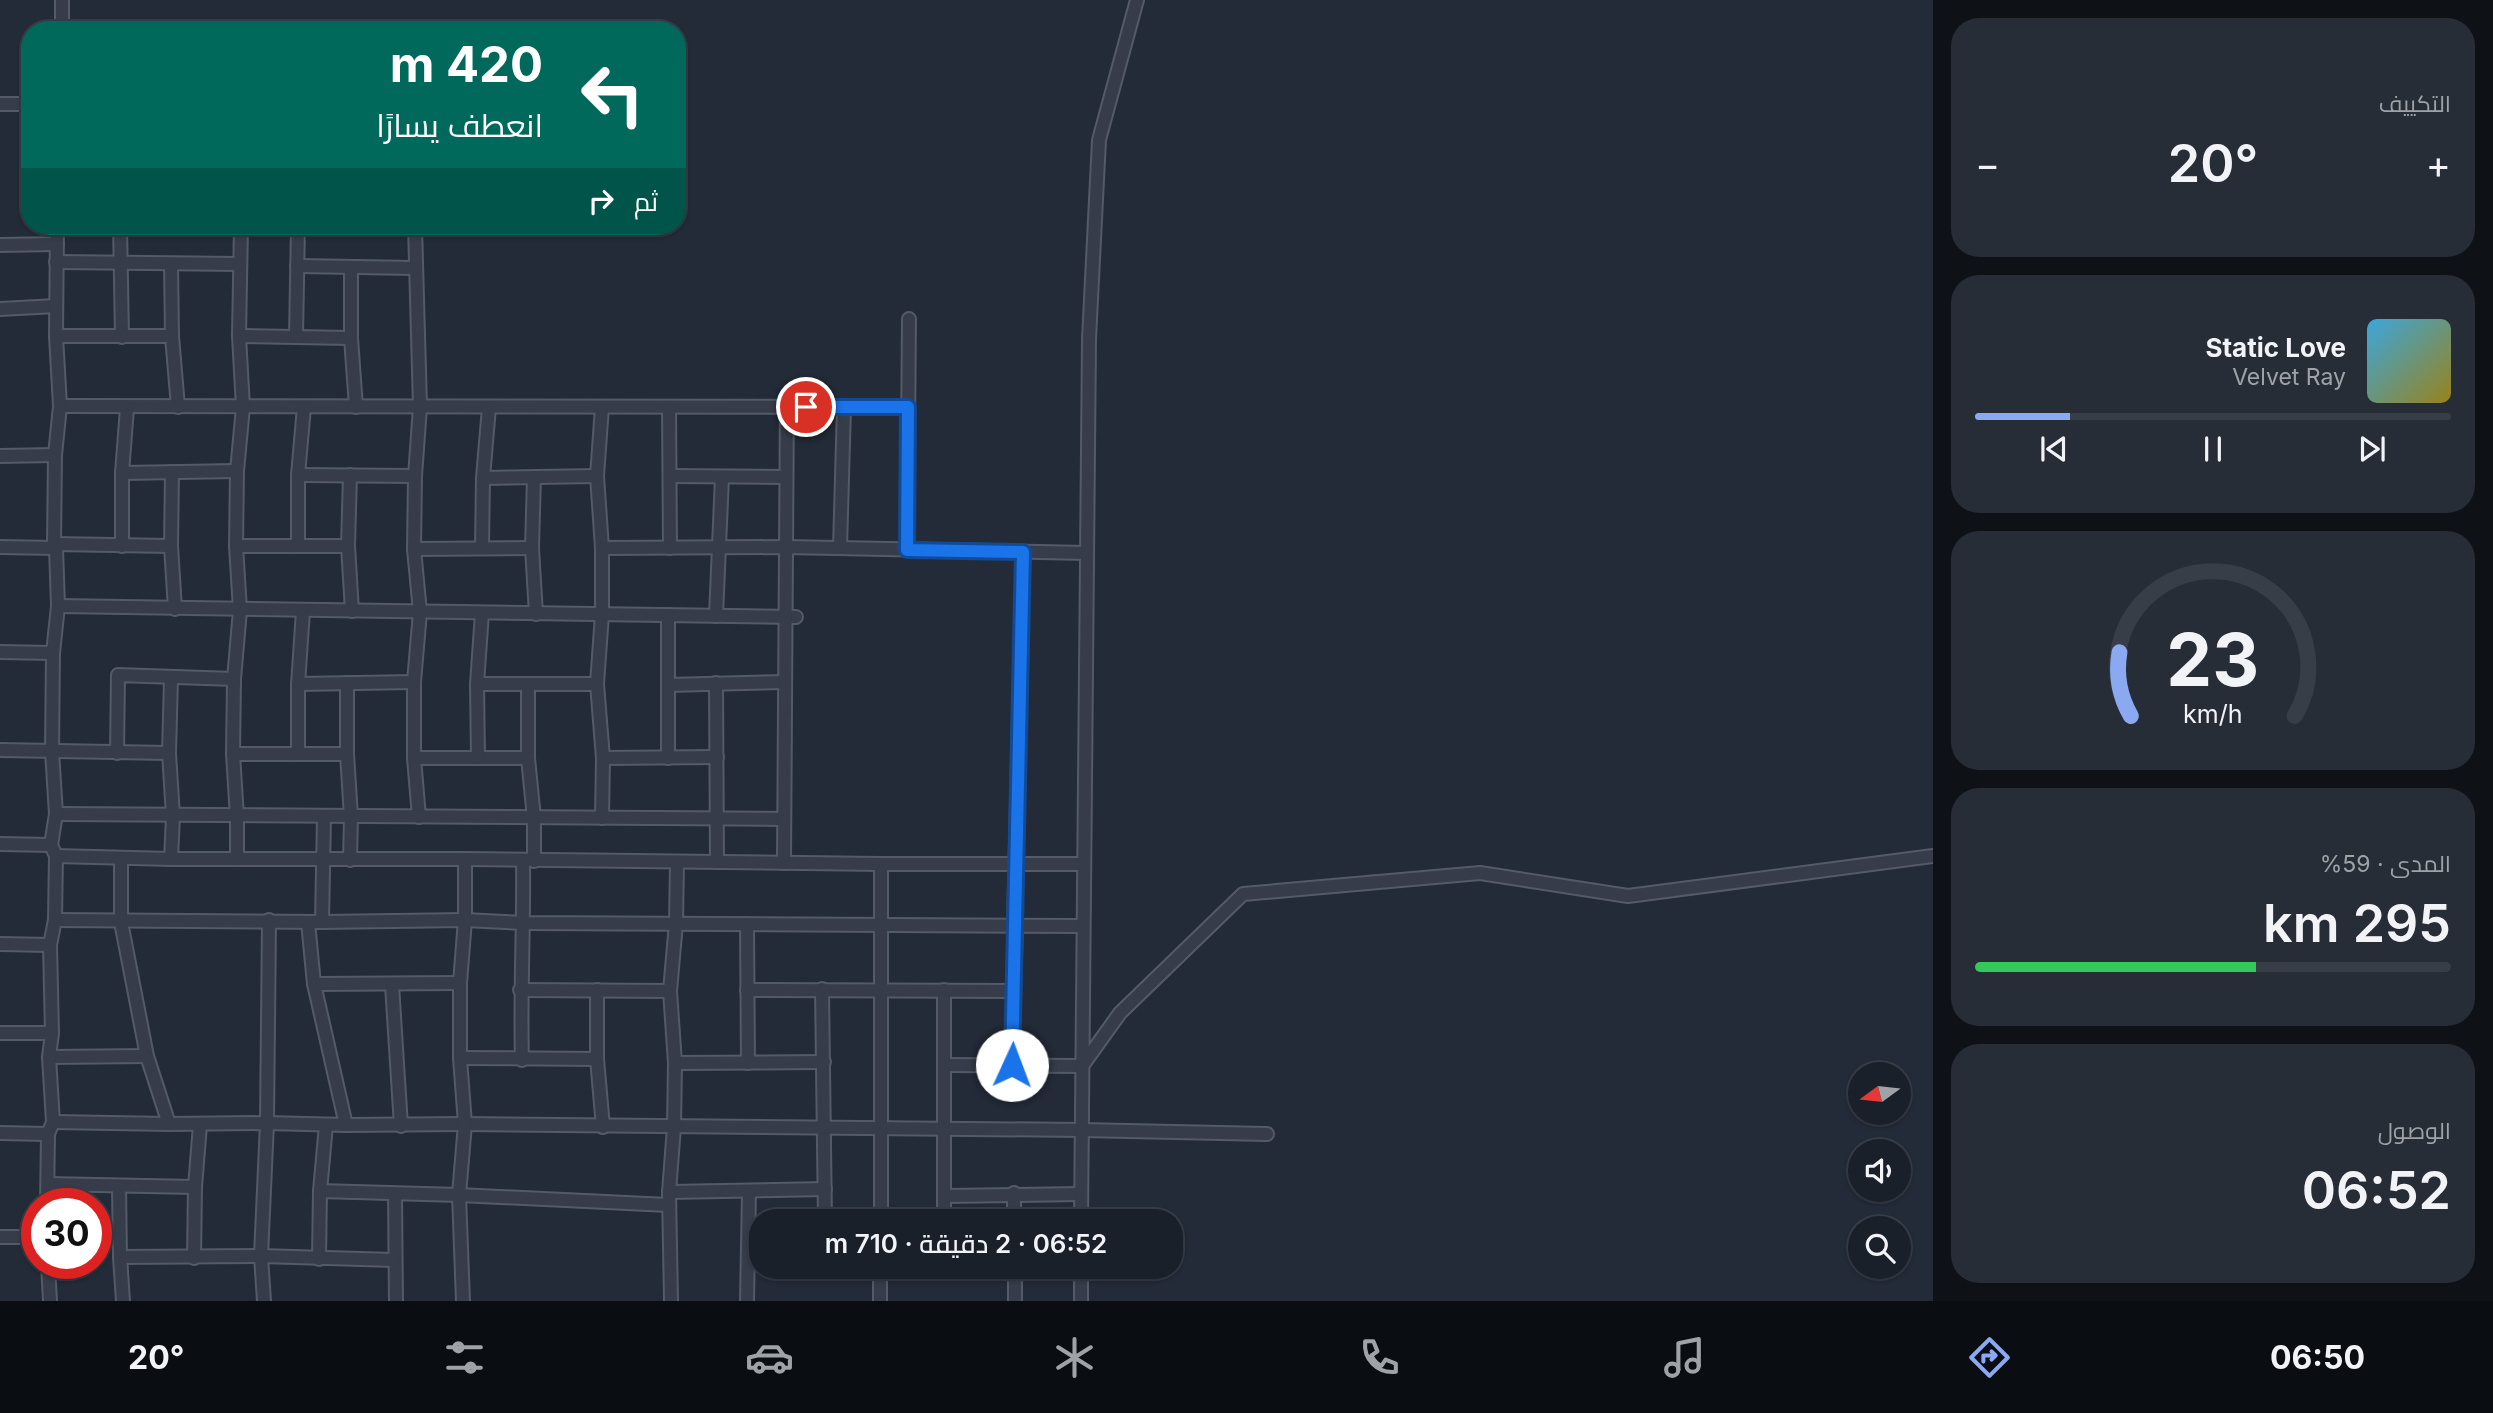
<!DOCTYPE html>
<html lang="ar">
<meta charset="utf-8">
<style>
body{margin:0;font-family:Inter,Cairo,sans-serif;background:#272d36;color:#f1f3f6;direction:rtl;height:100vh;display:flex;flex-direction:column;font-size:26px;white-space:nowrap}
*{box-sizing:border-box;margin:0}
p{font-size:23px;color:#9fa3a8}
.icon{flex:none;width:38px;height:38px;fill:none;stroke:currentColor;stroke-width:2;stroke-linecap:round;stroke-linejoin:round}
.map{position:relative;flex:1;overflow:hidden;direction:ltr}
.drawer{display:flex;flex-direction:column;gap:18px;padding:18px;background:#0e1217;width:560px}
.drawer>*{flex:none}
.top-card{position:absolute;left:21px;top:21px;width:665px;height:214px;border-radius:28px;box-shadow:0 2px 5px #0004,0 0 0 2px #383e47;direction:rtl;background:#00695c;color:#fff;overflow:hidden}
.needle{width:46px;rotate:255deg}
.controls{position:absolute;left:1848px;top:1062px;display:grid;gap:14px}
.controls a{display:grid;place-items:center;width:63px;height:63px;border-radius:50%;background:#1a202a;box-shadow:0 2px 5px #0004,0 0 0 2px #383e47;font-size:35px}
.speed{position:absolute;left:21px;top:1188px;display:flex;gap:14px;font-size:35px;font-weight:700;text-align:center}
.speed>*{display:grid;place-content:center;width:91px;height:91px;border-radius:50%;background:#1a202a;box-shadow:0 2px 5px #0004,0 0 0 2px #383e47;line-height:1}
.speed .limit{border:10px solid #d22;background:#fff;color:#111}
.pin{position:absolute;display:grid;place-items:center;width:60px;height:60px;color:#fff;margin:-30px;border:4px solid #fff;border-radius:50%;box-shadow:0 2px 7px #0007}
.me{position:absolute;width:77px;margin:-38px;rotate:2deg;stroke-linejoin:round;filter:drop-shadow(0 0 5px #0008)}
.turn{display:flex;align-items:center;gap:24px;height:147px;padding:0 28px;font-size:32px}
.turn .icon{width:91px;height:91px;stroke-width:2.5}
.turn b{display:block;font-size:49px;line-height:60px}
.then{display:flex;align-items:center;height:66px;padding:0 28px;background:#0003;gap:14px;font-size:26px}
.big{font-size:52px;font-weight:600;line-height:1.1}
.drawer .tile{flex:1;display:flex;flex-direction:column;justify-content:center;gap:10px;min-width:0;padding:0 24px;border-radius:28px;background:#272d36}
.drawer .dial{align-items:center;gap:0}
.dial svg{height:182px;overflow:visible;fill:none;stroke:#383e47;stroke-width:7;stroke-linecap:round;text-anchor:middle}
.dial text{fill:#f1f3f6;stroke:none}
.song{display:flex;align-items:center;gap:21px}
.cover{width:84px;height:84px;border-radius:10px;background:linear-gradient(135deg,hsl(200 70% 55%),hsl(50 70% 35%))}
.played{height:7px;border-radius:4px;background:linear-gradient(90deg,#8aa9f1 20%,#383e47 20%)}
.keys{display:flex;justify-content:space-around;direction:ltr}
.heat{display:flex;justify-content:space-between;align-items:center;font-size:38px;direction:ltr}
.charge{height:10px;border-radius:5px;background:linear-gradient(90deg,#34c759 59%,#383e47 0)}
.trip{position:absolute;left:749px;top:1209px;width:434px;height:70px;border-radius:28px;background:#1a202a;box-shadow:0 2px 5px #0004,0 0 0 2px #383e47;font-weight:600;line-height:70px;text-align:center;direction:rtl}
.dock{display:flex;height:112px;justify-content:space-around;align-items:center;background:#0a0d11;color:#9fa3a8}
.dock .icon{width:49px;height:49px}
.dock .active{color:#8aa9f1}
.dock b{font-size:32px;color:#f1f3f6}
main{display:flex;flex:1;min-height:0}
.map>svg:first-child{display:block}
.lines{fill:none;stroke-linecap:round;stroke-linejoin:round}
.minor-casing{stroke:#545a66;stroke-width:16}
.minor{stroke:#363c49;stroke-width:12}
.route-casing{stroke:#114b97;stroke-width:18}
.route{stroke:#1a73e8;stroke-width:12}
</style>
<main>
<section class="drawer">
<div class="tile"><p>التكييف</p>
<div class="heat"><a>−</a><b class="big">20°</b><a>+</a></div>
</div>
<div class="tile">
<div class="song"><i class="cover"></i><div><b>Static Love</b><p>Velvet Ray</p></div></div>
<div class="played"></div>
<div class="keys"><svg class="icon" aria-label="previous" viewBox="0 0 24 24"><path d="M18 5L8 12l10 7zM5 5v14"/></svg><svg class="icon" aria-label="pause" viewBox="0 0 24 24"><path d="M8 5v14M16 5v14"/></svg><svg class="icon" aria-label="next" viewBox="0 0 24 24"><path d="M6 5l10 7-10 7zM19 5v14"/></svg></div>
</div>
<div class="tile dial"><svg viewBox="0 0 100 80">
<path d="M14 69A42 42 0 1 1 86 69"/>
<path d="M14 69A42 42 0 0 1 9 41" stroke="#8aa9f1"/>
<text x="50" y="56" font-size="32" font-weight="700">23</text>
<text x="50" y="72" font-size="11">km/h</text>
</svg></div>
<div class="tile"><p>المدى · 59%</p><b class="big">295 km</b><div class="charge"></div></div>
<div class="tile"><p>الوصول</p><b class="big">06:52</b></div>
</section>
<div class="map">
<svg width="1933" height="1301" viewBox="0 0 1933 1301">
<rect width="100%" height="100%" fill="#232a38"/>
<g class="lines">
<defs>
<g id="minor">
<path d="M 62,0 L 62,30"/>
<path d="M 0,104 L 30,104"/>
<path d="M 120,226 L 122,337"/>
<path d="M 415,226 L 420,407 L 415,476 L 414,549 L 420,612 L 414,682 L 414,758 L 419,817"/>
<path d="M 0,245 L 57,244"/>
<path d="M 56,262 L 240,264"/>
<path d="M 171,264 L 172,336 L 178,407"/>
<path d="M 297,266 L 415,268"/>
<path d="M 351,267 L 351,338 L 356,407"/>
<path d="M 0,309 L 56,306"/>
<path d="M 56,336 L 172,336"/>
<path d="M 239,336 L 351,338"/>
<path d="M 296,337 L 298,226"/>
<path d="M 60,406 L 908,407"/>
<path d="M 602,407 L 597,476 L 602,548 L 602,614 L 597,684 L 603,758 L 602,818"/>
<path d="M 669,407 L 670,548"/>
<path d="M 0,456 L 55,455"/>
<path d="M 172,472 L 171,546 L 175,609"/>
<path d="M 122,473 L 237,471"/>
<path d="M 298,475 L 415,476"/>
<path d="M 350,475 L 348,546 L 352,611"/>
<path d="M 670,476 L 786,477"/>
<path d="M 534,477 L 532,548 L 536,614"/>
<path d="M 483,478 L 597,476"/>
<path d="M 54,544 L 171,546"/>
<path d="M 122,546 L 122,473 L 127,408"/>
<path d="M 236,546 L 348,546"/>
<path d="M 298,546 L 298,475 L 304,407"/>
<path d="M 0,547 L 56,548"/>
<path d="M 482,548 L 483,478 L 489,407"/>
<path d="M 602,548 L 786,547 L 1087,553"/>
<path d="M 840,548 L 844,407"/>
<path d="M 414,549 L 532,548"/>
<path d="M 907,550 L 909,319"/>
<path d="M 58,606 L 796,617"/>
<path d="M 716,616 L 722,477"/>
<path d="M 0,652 L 53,653"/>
<path d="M 171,678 L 169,753 L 173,816 L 171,859"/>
<path d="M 347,683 L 347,754 L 351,817 L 350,860"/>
<path d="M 716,683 L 717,862"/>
<path d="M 298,684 L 414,682"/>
<path d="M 477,684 L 597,684"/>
<path d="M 528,684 L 528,758 L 534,818 L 534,861"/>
<path d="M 668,685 L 785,682"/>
<path d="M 0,750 L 169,753"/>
<path d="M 117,753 L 118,675 L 234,679"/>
<path d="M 233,754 L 347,754"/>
<path d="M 298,754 L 298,684 L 303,611"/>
<path d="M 414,758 L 528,758"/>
<path d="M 478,758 L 477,684 L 482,613"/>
<path d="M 603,758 L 717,757"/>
<path d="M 668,758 L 668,615"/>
<path d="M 56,814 L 784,819"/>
<path d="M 0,844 L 51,845"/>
<path d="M 56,856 L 171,859 L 465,859 L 881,864 L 1084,864"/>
<path d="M 121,858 L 121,922 L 147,1056 L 169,1124"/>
<path d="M 237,859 L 237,817 L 233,754 L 234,679 L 240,610 L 236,546 L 237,471 L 243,407 L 239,336 L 241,226"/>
<path d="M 784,863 L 787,396"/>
<path d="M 881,864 L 881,1222"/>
<path d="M 55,920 L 322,922 L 465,920 L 524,923 L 1083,926"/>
<path d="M 308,922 L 314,984 L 346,1125"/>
<path d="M 322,922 L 324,817"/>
<path d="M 747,924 L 748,1063"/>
<path d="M 1014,925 L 1023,552"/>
<path d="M 0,944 L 50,945"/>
<path d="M 314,984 L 460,983"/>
<path d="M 392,985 L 401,1126"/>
<path d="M 822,989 L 825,1222"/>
<path d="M 520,990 L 670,991"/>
<path d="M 597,990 L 597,1059 L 603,1127"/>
<path d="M 747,990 L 1014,991"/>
<path d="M 944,990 L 944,1222"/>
<path d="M 0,1033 L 52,1033"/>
<path d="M 49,1057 L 147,1056"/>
<path d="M 460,1058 L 597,1059"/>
<path d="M 522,1060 C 520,993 524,927 523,861"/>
<path d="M 675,1063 L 824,1062"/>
<path d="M 944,1065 L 1082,1066 L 1120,1013 L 1243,894 L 1480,873 L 1628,896 L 1933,856"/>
<path d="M 1012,1065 L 1016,925"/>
<path d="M 53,1122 L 169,1124 L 267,1123 L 346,1125 L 465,1124 L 1082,1130 L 1267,1134"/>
<path d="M 0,1133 L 48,1134"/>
<path d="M 48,1184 L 195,1187"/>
<path d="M 119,1186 L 120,1257 L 123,1301"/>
<path d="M 320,1191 L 459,1195 L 668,1205"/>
<path d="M 669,1192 L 825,1189"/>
<path d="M 1014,1193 L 1014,1222"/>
<path d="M 395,1194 L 396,1301"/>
<path d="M 944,1196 L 1081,1194"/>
<path d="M 47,1204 L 48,1134 L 53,1122 L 49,1057 L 52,1033 L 50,945 L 55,920 L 56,856 L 51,845 L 56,814 L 52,751 L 53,653 L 58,606 L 56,548 L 54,544 L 55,455 L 60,406 L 56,336 L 57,226"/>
<path d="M 1081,1222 L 1089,339 L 1099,140 L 1137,0"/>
<path d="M 0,1237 L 37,1237"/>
<path d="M 120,1257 L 261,1256 L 394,1260"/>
<path d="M 194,1258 L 195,1187 L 200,1125"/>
<path d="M 319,1259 L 320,1191 L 326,1125"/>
<path d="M 48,1264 L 50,1301"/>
<path d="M 1015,1267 L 1015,1301"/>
<path d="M 264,1301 L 261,1256 L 267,1123 L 269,920"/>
<path d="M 463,1301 L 459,1195 L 465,1124 L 460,1058 L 460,983 L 465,920 L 465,859"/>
<path d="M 671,1301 L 669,1192 L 674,1127 L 675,1063 L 670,991 L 676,923 L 677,862"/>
<path d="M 747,1301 L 749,1191"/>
<path d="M 880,1301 L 880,1267"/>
<path d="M 1081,1301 L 1081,1267"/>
</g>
</defs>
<use href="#minor" class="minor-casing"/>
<use href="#minor" class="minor"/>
</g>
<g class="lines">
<defs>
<path id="route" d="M 806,407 L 908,407 L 907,550 L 1023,552 L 1012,1065"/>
</defs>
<use href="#route" class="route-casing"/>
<use href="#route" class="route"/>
</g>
</svg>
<div class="controls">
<a><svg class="needle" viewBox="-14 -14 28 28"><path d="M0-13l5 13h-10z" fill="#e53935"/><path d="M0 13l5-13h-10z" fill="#9fa3a8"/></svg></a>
<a><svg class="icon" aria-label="sound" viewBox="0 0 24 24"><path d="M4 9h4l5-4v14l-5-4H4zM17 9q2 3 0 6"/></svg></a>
<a><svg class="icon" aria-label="search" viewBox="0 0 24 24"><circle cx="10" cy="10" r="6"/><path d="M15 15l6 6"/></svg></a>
</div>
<div class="speed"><div class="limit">30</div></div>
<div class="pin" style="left:806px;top:407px;background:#d93025"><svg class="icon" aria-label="arrive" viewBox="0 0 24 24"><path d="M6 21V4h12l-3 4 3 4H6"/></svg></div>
<svg class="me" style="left:1012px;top:1065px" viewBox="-20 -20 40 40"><circle r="19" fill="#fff"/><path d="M0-13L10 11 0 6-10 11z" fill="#1a73e8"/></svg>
<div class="trip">06:52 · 2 دقيقة · 710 m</div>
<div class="top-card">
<div class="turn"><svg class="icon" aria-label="left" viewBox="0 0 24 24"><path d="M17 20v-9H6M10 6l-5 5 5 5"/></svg><div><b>420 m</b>انعطف يسارًا</div></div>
<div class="then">ثم<svg class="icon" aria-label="right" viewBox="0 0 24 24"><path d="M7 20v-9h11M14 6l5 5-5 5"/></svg></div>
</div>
</div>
</main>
<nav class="dock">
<b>06:50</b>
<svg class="icon active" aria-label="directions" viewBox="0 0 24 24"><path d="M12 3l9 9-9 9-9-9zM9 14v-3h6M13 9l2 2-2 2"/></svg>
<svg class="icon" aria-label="music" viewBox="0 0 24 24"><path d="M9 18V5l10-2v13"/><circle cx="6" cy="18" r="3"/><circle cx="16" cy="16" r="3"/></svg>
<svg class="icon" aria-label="phone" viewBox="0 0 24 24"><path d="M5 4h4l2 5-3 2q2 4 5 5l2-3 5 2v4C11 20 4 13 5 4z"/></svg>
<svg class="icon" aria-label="climate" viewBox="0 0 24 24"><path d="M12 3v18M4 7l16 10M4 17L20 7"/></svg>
<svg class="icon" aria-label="car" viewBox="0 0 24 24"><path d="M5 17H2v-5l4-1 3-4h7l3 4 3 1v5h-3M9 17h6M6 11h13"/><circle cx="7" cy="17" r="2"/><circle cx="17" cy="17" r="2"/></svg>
<svg class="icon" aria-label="filters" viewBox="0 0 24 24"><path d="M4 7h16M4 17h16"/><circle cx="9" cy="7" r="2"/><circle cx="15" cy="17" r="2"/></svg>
<b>20°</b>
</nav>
